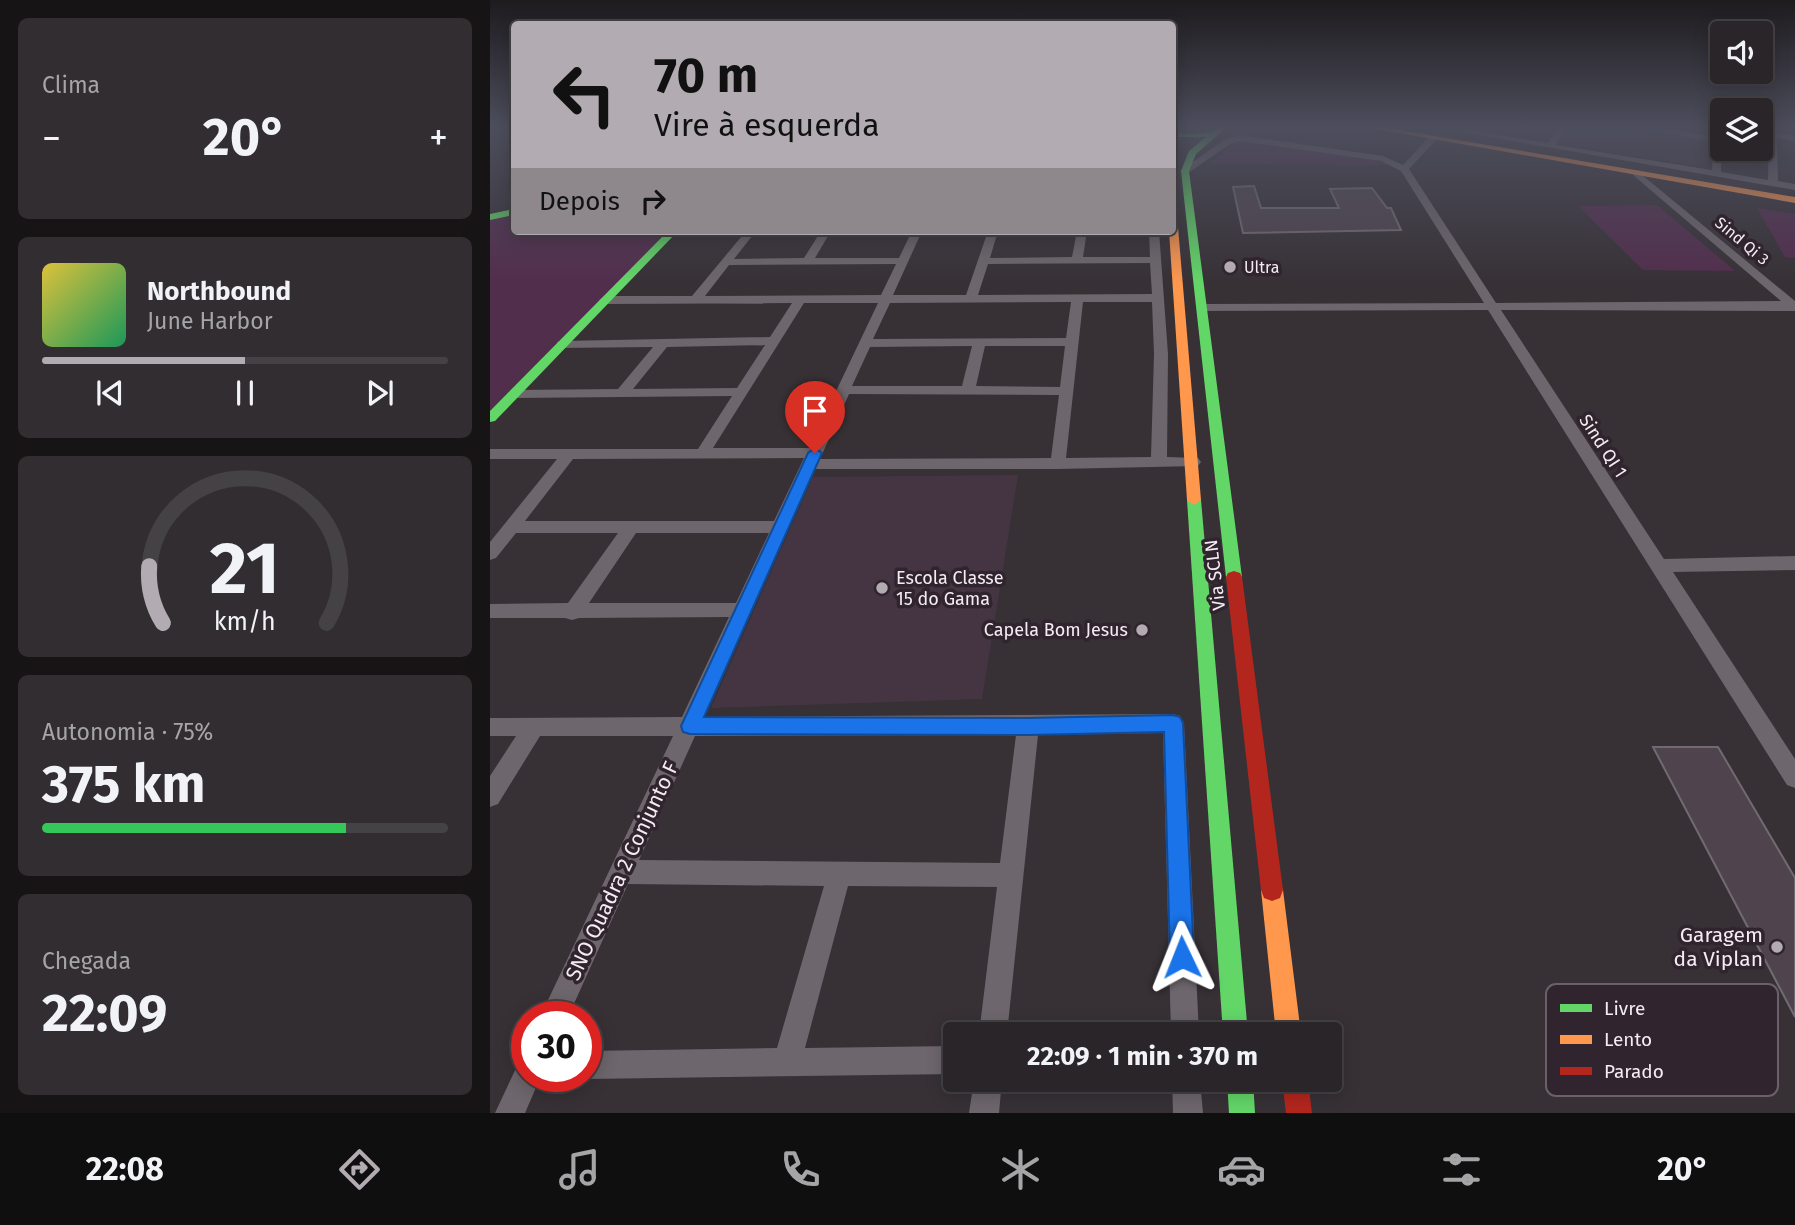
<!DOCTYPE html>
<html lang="pt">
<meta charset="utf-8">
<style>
body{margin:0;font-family:"Fira Sans",sans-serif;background:#312d30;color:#f1f3f6;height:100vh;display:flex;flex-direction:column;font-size:26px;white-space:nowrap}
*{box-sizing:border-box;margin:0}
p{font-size:23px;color:#a5a5a8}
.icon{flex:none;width:38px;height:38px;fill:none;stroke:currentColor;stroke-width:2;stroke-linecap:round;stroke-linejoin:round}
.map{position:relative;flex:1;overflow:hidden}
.side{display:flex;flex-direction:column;gap:18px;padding:18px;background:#171416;width:490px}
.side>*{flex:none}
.banner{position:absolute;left:21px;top:21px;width:665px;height:214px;border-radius:7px;box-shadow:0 4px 18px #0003,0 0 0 2px #454245;background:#b2abb1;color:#111;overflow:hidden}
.controls{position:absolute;left:1220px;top:21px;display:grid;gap:14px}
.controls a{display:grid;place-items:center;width:63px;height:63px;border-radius:7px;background:#292528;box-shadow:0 4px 18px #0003,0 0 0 2px #454245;font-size:35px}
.speed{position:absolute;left:21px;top:1001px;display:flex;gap:14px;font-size:35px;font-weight:700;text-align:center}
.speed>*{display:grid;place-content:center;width:91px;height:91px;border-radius:50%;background:#292528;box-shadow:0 4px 18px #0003,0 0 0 2px #454245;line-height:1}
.speed .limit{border:10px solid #d22;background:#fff;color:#111}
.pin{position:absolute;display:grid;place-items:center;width:60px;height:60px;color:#fff;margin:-72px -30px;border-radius:50% 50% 50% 0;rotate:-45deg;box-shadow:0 0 7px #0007}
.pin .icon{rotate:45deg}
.me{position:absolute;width:77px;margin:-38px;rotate:358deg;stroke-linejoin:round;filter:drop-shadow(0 0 5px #0008)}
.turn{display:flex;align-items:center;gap:24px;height:147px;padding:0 28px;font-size:32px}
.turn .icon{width:91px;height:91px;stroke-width:2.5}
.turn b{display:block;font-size:49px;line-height:60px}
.then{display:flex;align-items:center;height:66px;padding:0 28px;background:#0003;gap:14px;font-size:26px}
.big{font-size:52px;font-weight:700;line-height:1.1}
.side .card{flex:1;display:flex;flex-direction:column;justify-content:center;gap:10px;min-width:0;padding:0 24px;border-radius:10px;background:#312d30}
.side .dial{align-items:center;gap:0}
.dial svg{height:182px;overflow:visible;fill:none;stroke:#454245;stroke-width:7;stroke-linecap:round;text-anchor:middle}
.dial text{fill:#f1f3f6;stroke:none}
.song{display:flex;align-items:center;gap:21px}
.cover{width:84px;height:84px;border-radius:10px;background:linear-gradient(135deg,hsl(50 70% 55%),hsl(150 70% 35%))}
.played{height:7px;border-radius:4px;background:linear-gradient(90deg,#b2abb1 50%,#454245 50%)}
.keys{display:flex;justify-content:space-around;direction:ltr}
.heat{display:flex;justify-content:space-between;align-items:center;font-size:38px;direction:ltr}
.charge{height:10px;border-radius:5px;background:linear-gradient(90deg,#34c759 75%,#454245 0)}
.trip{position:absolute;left:453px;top:1022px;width:399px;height:70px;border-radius:7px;background:#292528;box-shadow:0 4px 18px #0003,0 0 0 2px #454245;font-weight:700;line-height:70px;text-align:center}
.dock{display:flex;height:112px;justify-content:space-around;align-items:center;background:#100f10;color:#a5a5a8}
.dock .icon{width:49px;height:49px}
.dock .current{color:#b2abb1}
.dock b{font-size:32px;color:#f1f3f6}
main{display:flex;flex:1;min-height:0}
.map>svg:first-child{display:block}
.built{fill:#453542}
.green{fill:#522e4d}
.building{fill:#4f444d;stroke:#706b70;stroke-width:2}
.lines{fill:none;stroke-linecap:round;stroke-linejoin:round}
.street{fill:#6d666c;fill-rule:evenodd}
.fast{fill:#63d668;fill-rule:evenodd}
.slow{fill:#ff974d;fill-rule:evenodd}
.jam{fill:#b3261e;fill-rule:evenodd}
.route{fill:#1a73e8;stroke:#114b97;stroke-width:2}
.poi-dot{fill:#b2abb1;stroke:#30242e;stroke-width:2.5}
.labels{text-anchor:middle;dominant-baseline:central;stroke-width:7;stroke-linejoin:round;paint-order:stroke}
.far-street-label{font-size:16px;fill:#f4ecf3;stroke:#30242e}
.far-poi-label{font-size:16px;fill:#f4ecf3;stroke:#30242e;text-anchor:start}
.street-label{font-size:18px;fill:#f4ecf3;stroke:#30242e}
.poi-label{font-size:18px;fill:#f4ecf3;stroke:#30242e;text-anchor:start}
.near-street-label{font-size:21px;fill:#f4ecf3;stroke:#30242e}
.near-poi-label{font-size:21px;fill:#f4ecf3;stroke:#30242e;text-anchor:end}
.key{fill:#30242e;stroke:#6b6069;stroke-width:2}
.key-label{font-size:19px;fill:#f4ecf3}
</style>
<main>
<section class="side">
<div class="card"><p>Clima</p>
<div class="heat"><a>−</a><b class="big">20°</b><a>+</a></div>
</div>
<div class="card">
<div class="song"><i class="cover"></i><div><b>Northbound</b><p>June Harbor</p></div></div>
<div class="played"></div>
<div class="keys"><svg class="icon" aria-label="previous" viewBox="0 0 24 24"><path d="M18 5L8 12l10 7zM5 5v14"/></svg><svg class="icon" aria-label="pause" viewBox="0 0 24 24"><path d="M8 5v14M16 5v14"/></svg><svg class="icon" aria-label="next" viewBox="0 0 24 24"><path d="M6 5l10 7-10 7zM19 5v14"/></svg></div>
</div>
<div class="card dial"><svg viewBox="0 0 100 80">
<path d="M14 69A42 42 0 1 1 86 69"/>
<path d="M14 69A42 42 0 0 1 8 44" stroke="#b2abb1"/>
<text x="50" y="56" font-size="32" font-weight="700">21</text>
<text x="50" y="72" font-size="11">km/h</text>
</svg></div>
<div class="card"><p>Autonomia · 75%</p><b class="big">375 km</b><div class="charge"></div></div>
<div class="card"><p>Chegada</p><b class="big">22:09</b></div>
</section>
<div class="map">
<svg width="1305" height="1113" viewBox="0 0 1305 1113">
<rect width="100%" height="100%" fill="#373136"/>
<g class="built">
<path d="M 1075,127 L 1136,127 L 1221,140 L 1217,168 L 1066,143 Z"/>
<path d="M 528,475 L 492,699 L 221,708 L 323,477 Z"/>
</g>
<g class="green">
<path d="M 750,139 L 884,159 L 901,165 L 719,164 Z"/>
<path d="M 1167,205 L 1245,271 L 1153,270 L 1088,206 Z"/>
<path d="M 1267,208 L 1305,214 L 1305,258 L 1295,257 Z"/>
<path d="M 24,214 L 24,231 L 178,231 L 0,411 L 0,219 Z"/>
</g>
<g class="building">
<path d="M 764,186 L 771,208 L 849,208 L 840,189 L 882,188 L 897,208 L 901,208 L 911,230 L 753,233 L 743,187 Z"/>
<path d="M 1163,747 L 1228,747 L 1305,878 L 1305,1017 Z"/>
</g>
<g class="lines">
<g class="street">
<path d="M 942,127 L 960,127 L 1058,143 L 1068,127 L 1076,127 L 1066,145 L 1222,170 L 1224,142 L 1147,127 L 1165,127 L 1231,138 L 1231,172 L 1278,180 L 1279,127 L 1287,127 L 1287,133 L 1305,135 L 1305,141 L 1287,138 L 1288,181 L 1305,184 L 1305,190 Z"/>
<path d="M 750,135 L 893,156 L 913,165 L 940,136 L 946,136 L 946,140 L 919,169 L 1006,303 L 1291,301 L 1143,175 L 1143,171 L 1146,170 L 1305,301 L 1305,311 L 1011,310 L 1174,559 L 1305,556 L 1305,570 L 1183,572 L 1305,759 L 1305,788 L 1297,785 L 998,310 L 708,311 L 708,305 L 712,304 L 994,303 L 911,171 L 891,161 L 750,141 L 740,144 L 698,173 L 690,171 L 734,140 Z"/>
<path d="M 256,231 L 266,231 L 244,259 L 314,258 L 331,231 L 341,231 L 325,258 L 409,258 L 422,231 L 432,231 L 403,295 L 476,295 L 498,231 L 508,231 L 500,258 L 582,257 L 587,231 L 597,231 L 593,257 L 660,257 L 659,231 L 669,231 L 678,354 L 677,457 L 708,458 L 711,462 L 708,466 L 568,469 L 325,469 L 213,717 L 683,714 L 690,716 L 694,723 L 709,1034 L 681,1034 L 673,733 L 548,735 L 517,1034 L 489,1034 L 507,887 L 358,886 L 315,1048 L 466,1046 L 466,1074 L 96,1079 L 89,1076 L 96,1076 L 96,1051 L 287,1048 L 334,886 L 138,884 L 78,1017 L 50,1017 L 183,736 L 50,736 L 8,804 L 0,807 L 0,776 L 26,736 L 0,736 L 0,718 L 192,717 L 239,617 L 89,618 L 82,620 L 75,618 L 0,618 L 0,604 L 78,603 L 128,533 L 26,533 L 6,558 L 0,560 L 0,542 L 67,459 L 0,459 L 0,449 L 208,449 L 242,396 L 24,398 L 17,394 L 24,390 L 128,389 L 163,347 L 67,348 L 67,342 L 72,341 L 280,337 L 302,303 L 115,304 L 109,300 L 115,296 L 202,296 ZM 660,263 L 662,294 L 488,295 L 498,264 ZM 406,264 L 391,295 L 215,296 L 239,265 ZM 581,302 L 576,338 L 383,339 L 400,303 ZM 593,302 L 662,302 L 664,354 L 661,457 L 576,458 ZM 314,303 L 388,303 L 319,448 L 223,448 ZM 275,345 L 247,388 L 143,389 L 177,347 ZM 482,346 L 472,386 L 362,386 L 380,347 ZM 495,346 L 575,346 L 570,387 L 486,386 ZM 359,394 L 569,395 L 561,458 L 330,459 ZM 314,458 L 284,521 L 35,521 L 83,459 ZM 146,533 L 279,533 L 246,603 L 99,603 ZM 526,735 L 510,863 L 149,860 L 205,736 Z"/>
<path d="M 37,1062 L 37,1076 L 51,1076 L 35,1113 L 5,1113 L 27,1066 Z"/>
<path d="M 484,1080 L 512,1080 L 509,1113 L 479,1113 Z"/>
<path d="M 682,1080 L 710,1080 L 713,1113 L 683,1113 Z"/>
</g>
<g class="fast">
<path d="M 729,127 L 737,127 L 706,154 L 699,171 L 752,577 L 750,581 L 738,581 L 736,577 L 691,171 L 699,151 L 716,137 L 682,137 L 682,133 C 698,134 716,137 729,127 Z"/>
<path d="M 24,209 L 24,215 L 0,220 L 0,214 Z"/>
<path d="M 178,231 L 188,231 L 5,421 L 0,422 L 0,411 Z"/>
<path d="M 704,495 L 711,500 L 758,1034 L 733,1034 L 697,500 Z"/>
<path d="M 737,1080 L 763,1080 L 765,1113 L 739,1113 Z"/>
</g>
<g class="slow">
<path d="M 875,127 L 891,127 L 1305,197 L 1305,203 Z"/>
<path d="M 682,212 L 687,215 L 711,500 L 704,505 L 697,500 L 679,231 L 682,231 Z"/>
<path d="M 782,879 L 790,882 L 793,890 L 811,1034 L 786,1034 L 771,890 L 774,882 Z"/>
</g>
<g class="jam">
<path d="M 744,571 L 750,573 L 752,577 L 793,890 L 790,898 L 782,901 L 774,898 L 771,890 L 736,577 L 738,573 Z"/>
<path d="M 792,1080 L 818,1080 L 822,1113 L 796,1113 Z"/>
</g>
</g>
<linearGradient id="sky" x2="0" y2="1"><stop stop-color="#1e1b1e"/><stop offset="0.45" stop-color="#4d4e5d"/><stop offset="1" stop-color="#4d4e5d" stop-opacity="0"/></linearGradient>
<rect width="1305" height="283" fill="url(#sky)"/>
<path class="route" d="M 325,448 L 332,453 L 214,717 L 538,718 L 683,715 L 690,717 L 693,723 L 704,957 L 700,965 L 692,968 L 684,965 L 680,957 L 674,732 L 538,735 L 200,734 L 193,732 L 191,726 L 318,453 Z"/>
<g class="poi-dot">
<circle cx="740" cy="267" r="7"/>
<circle cx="392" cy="588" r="7"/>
<circle cx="652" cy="630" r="7"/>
<circle cx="1287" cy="947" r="7"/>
</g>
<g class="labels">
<g class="far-street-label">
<text transform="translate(1252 241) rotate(40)">Sind Qi 3</text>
</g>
<g class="far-poi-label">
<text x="754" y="267">Ultra</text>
</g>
<g class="street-label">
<text transform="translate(1113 446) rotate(57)">Sind QI 1</text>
<text transform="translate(725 575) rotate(-97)">Via SCLN</text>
</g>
<g class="poi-label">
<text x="406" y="578">Escola Classe<tspan x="406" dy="21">15 do Gama</tspan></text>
<text x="638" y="630" text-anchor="end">Capela Bom Jesus</text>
</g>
<g class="near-street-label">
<text transform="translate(132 871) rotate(-65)">SNO Quadra 2 Conjunto F</text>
</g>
<g class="near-poi-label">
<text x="1273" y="935">Garagem<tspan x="1273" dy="24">da Viplan</tspan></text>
</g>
</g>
<rect x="1056" y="984" width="232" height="112" rx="10" class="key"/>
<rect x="1070" y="1004" width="32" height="8" fill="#63d668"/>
<rect x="1070" y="1035" width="32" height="9" fill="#ff974d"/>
<rect x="1070" y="1067" width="32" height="8" fill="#b3261e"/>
<g class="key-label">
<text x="1114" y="1015">Livre</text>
<text x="1114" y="1046">Lento</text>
<text x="1114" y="1078">Parado</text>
</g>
</svg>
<div class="controls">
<a><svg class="icon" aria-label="sound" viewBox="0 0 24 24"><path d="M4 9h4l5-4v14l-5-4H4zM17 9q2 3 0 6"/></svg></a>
<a><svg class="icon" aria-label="layers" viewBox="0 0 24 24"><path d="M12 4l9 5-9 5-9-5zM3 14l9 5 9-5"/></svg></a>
</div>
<div class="speed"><div class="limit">30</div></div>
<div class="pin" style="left:325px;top:453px;background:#d93025"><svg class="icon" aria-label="arrive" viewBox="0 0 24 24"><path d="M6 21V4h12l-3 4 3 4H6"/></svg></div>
<svg class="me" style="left:692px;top:957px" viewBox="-20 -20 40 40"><path d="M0-17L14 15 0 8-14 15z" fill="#1a73e8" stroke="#fff" stroke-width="4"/></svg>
<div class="trip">22:09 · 1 min · 370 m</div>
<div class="banner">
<div class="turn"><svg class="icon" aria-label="left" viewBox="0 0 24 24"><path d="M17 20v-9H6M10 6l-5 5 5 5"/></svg><div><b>70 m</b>Vire à esquerda</div></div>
<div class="then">Depois<svg class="icon" aria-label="right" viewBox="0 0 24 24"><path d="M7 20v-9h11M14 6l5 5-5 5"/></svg></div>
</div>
</div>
</main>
<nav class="dock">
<b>22:08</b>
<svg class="icon current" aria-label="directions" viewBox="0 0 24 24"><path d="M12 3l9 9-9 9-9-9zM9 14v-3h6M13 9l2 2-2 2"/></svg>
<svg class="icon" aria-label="music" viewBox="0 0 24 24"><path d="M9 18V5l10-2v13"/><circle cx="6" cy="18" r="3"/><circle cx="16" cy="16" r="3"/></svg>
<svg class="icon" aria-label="phone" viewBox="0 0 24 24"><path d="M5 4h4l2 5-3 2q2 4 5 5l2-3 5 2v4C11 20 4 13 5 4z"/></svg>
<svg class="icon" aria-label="climate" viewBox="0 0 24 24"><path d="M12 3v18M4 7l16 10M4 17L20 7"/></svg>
<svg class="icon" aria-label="car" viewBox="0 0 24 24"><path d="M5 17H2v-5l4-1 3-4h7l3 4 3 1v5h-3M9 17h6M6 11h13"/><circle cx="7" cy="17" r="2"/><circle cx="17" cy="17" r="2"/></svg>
<svg class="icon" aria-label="filters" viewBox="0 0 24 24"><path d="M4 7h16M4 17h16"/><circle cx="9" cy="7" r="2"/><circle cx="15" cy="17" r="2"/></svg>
<b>20°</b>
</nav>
